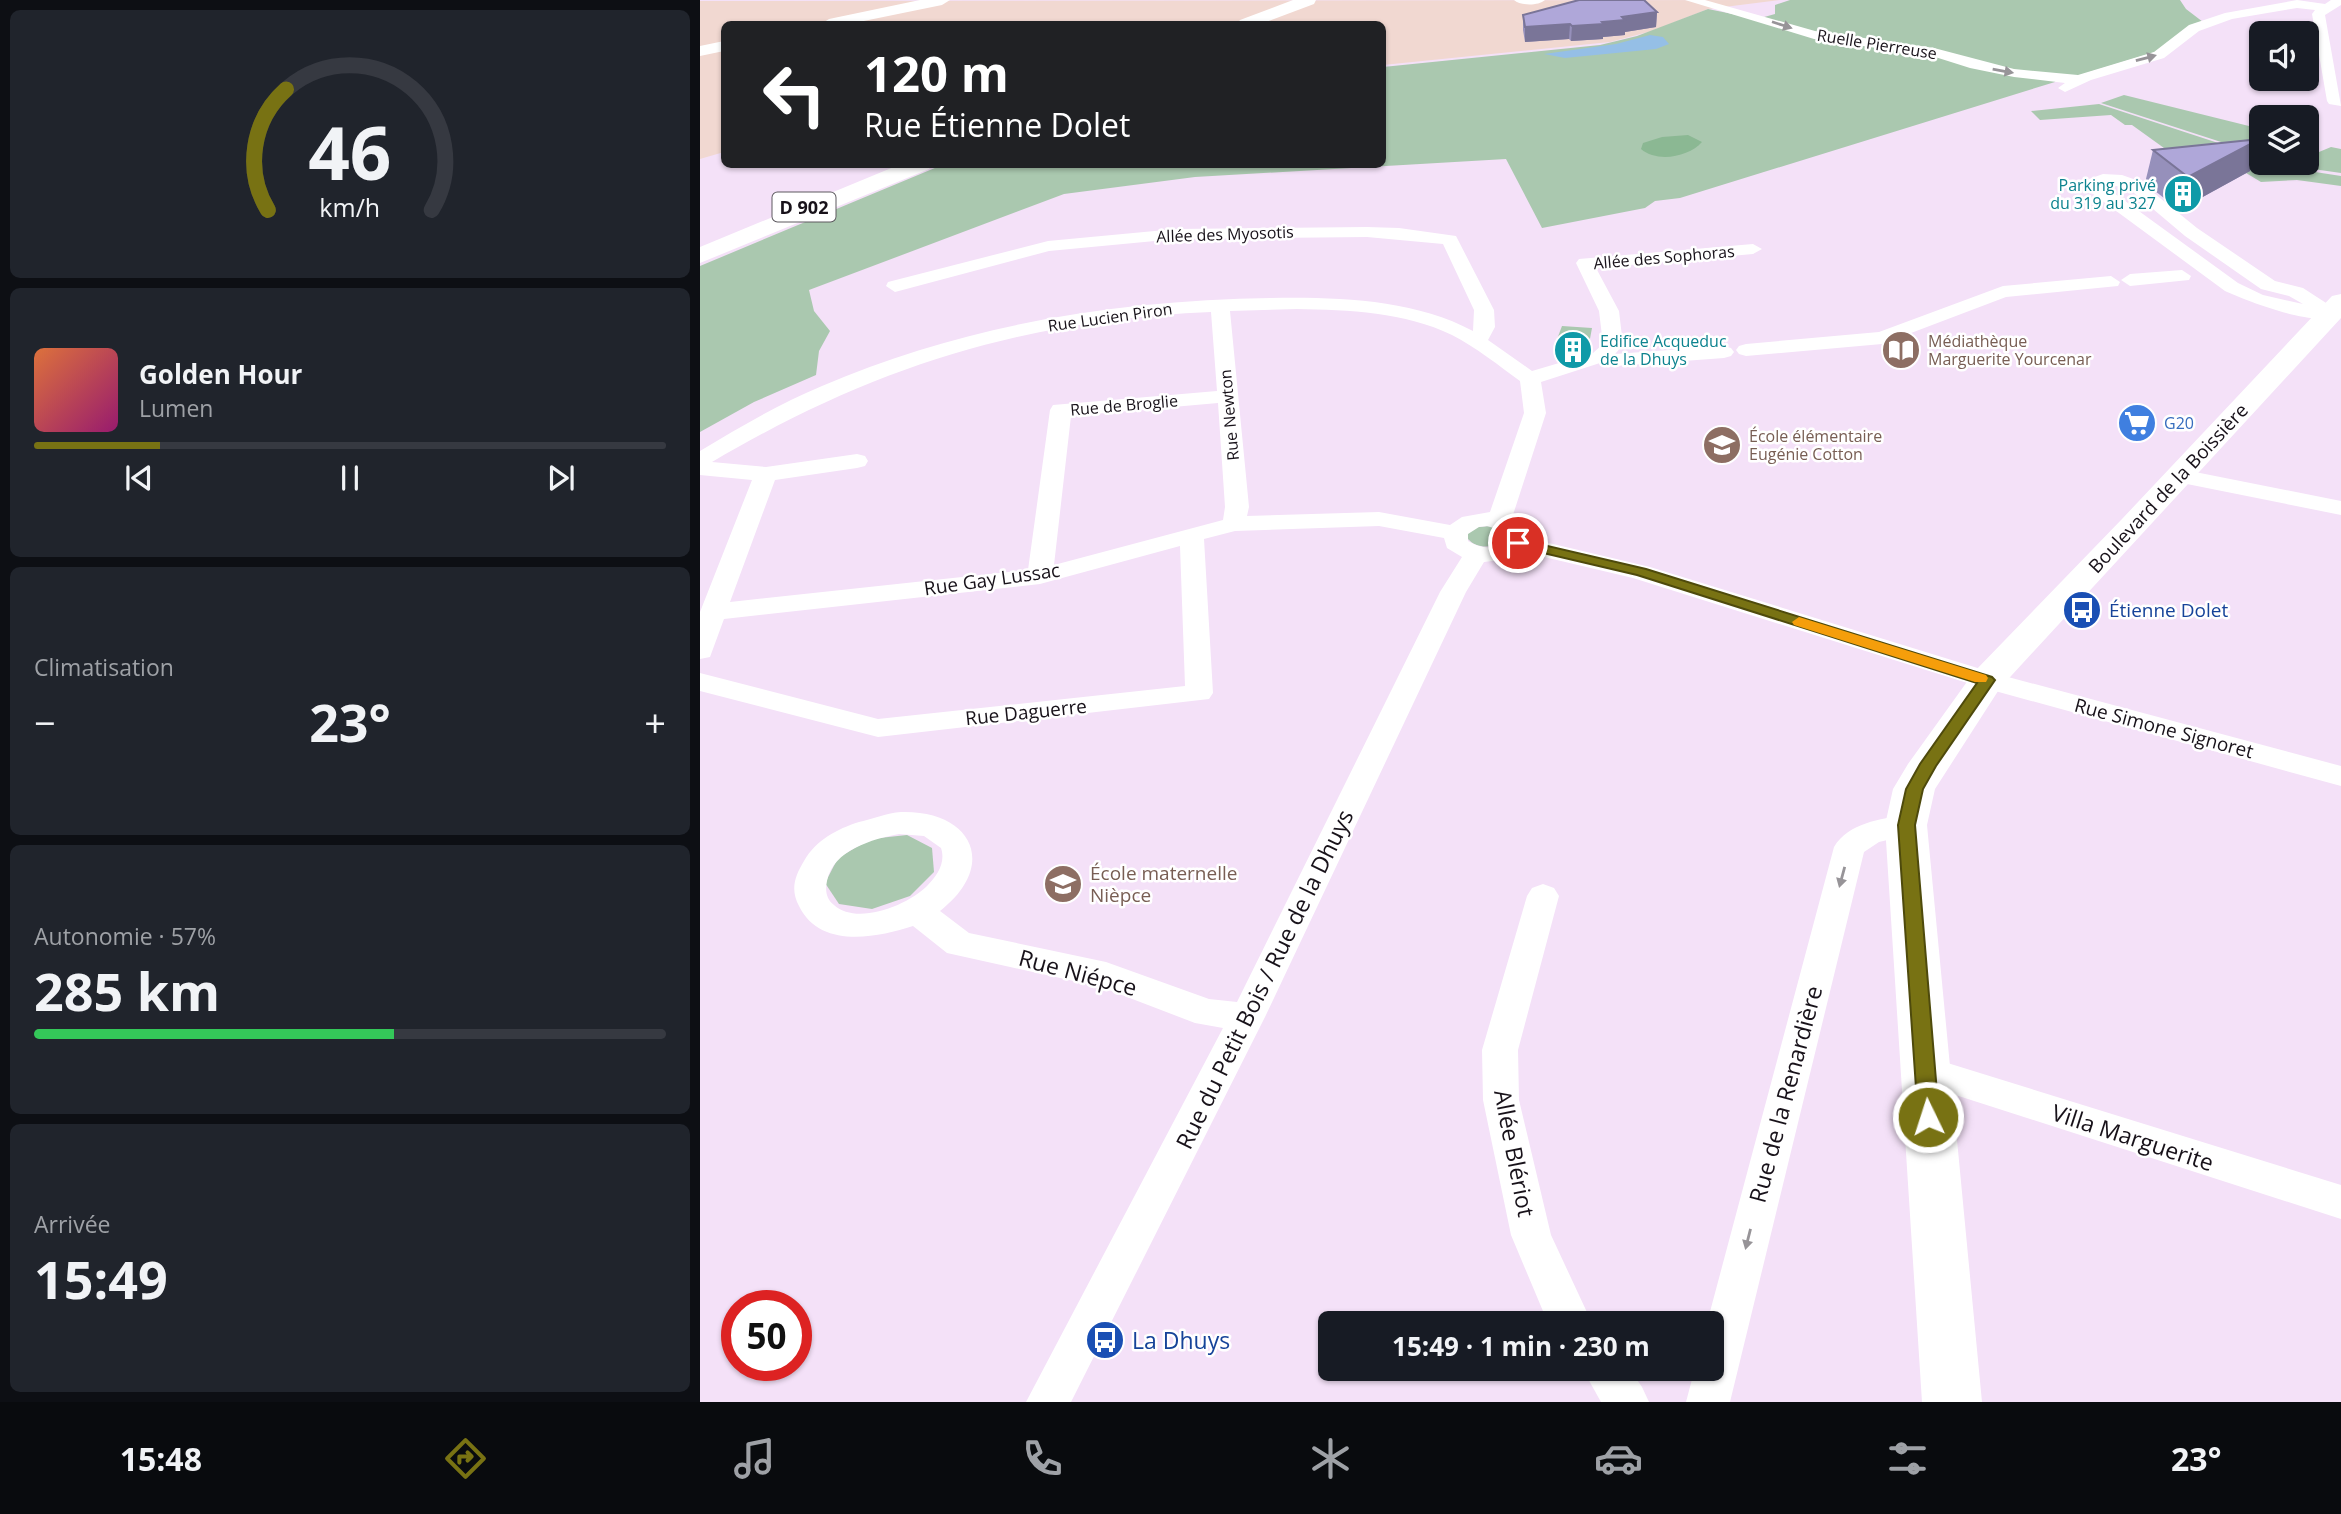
<!DOCTYPE html>
<html lang="fr">
<meta charset="utf-8">
<style>
body{margin:0;font-family:"Open Sans",sans-serif;background:#20242c;color:#f1f3f6;height:100vh;display:flex;flex-direction:column;font-size:26px;white-space:nowrap}
*{box-sizing:border-box;margin:0}
p{font-size:23px;color:#9ea1a6}
.icon{flex:none;width:38px;height:38px;fill:none;stroke:currentColor;stroke-width:2;stroke-linecap:round;stroke-linejoin:round}
.map{position:relative;flex:1;overflow:hidden}
.panel{display:flex;flex-direction:column;gap:10px;padding:10px;background:#0d0f14;width:700px}
.panel>*{flex:none}
.hud{position:absolute;left:21px;top:21px;width:665px;height:147px;border-radius:10px;box-shadow:0 2px 5px #0004;background:#202124;color:#fff;overflow:hidden}
.tools{position:absolute;left:1549px;top:21px;display:grid;gap:14px}
.tools a{display:grid;place-items:center;width:70px;height:70px;border-radius:10px;background:#171b24;box-shadow:0 2px 5px #0004;font-size:35px}
.speed{position:absolute;left:21px;top:1290px;display:flex;gap:14px;font-size:35px;font-weight:700;text-align:center}
.speed>*{display:grid;place-content:center;width:91px;height:91px;border-radius:50%;background:#171b24;box-shadow:0 2px 5px #0004;line-height:1}
.speed .limit{border:10px solid #d22;background:#fff;color:#111}
.pin{position:absolute;display:grid;place-items:center;width:60px;height:60px;color:#fff;margin:-30px;border:4px solid #fff;border-radius:50%;box-shadow:0 2px 7px #0007}
.me{position:absolute;width:77px;margin:-38px;rotate:356deg;stroke-linejoin:round;filter:drop-shadow(0 0 5px #0008)}
.turn{display:flex;align-items:center;gap:24px;height:147px;padding:0 28px;font-size:32px}
.turn .icon{width:91px;height:91px;stroke-width:2.5}
.turn b{display:block;font-size:49px;line-height:60px}
.big{font-size:52px;font-weight:700;line-height:1.1}
.panel .widget{flex:1;display:flex;flex-direction:column;justify-content:center;gap:10px;min-width:0;padding:0 24px;border-radius:10px;background:#20242c}
.panel .dial{align-items:center;gap:0}
.dial svg{height:182px;overflow:visible;fill:none;stroke:#363941;stroke-width:7;stroke-linecap:round;text-anchor:middle}
.dial text{fill:#f1f3f6;stroke:none}
.song{display:flex;align-items:center;gap:21px}
.cover{width:84px;height:84px;border-radius:10px;background:linear-gradient(135deg,hsl(20 70% 55%),hsl(320 70% 35%))}
.played{height:7px;border-radius:4px;background:linear-gradient(90deg,#787213 20%,#363941 20%)}
.keys{display:flex;justify-content:space-around;direction:ltr}
.heat{display:flex;justify-content:space-between;align-items:center;font-size:38px;direction:ltr}
.charge{height:10px;border-radius:5px;background:linear-gradient(90deg,#34c759 57%,#363941 0)}
.trip{position:absolute;left:618px;top:1311px;width:406px;height:70px;border-radius:10px;background:#171b24;box-shadow:0 2px 5px #0004;font-weight:700;line-height:70px;text-align:center}
.menu{display:flex;height:112px;justify-content:space-around;align-items:center;background:#090b0e;color:#9ea1a6}
.menu .icon{width:49px;height:49px}
.menu .current{color:#787213}
.menu b{font-size:32px;color:#f1f3f6}
main{display:flex;flex:1;min-height:0}
.map>svg:first-child{display:block}
.commercial{fill:#f1d8d1}
.green{fill:#aac8af}
.forest{fill:#8bb893}
.water{fill:#95bfe6}
.lines{fill:none;stroke-linecap:round;stroke-linejoin:round}
.minor{fill:#fff;fill-rule:evenodd}
.tertiary{fill:#fff;fill-rule:evenodd}
.secondary{fill:#fff;fill-rule:evenodd}
.primary{fill:#fff;fill-rule:evenodd}
.wall{fill:#9690bb}
.shaded-wall{fill:#7a7598}
.building{fill:#afa7d9;stroke:#7a7598;stroke-width:2}
.oneway{fill:#979498}
.route{fill:#787213;stroke:#4e4a0c;stroke-width:2}
.slow{fill:#f59e0b}
.labels{text-anchor:middle;dominant-baseline:central;stroke-width:5;stroke-linejoin:round;paint-order:stroke}
.far-street-label{font-size:16px;fill:#18121a;stroke:#fff}
.far-culture-label{font-size:16px;fill:#0d838f;stroke:#fff;text-anchor:end}
.far-education-label{font-size:16px;fill:#785e54;stroke:#fff;text-anchor:start}
.far-shop-label{font-size:16px;fill:#366cbe;stroke:#fff;text-anchor:start}
.shield{fill:#fff;stroke:#5d595f;stroke-width:2}
.shield-label{font-size:18px;font-weight:bold;fill:#18121a}
.street-label{font-size:19px;fill:#18121a;stroke:#fff}
.transit-label{font-size:19px;fill:#164399;stroke:#fff;text-anchor:start}
.education-label{font-size:19px;fill:#785e54;stroke:#fff;text-anchor:start}
.near-street-label{font-size:23px;fill:#18121a;stroke:#fff}
.near-transit-label{font-size:23px;fill:#164399;stroke:#fff;text-anchor:start}
</style>
<main>
<section class="panel">
<div class="widget dial"><svg viewBox="0 0 100 80">
<path d="M14 69A42 42 0 1 1 86 69"/>
<path d="M14 69A42 42 0 0 1 22 16" stroke="#787213"/>
<text x="50" y="56" font-size="32" font-weight="700">46</text>
<text x="50" y="72" font-size="11">km/h</text>
</svg></div>
<div class="widget">
<div class="song"><i class="cover"></i><div><b>Golden Hour</b><p>Lumen</p></div></div>
<div class="played"></div>
<div class="keys"><svg class="icon" aria-label="previous" viewBox="0 0 24 24"><path d="M18 5L8 12l10 7zM5 5v14"/></svg><svg class="icon" aria-label="pause" viewBox="0 0 24 24"><path d="M8 5v14M16 5v14"/></svg><svg class="icon" aria-label="next" viewBox="0 0 24 24"><path d="M6 5l10 7-10 7zM19 5v14"/></svg></div>
</div>
<div class="widget"><p>Climatisation</p>
<div class="heat"><a>−</a><b class="big">23°</b><a>+</a></div>
</div>
<div class="widget"><p>Autonomie · 57%</p><b class="big">285 km</b><div class="charge"></div></div>
<div class="widget"><p>Arrivée</p><b class="big">15:49</b></div>
</section>
<div class="map">
<svg width="1641" height="1402" viewBox="0 0 1641 1402">
<rect width="100%" height="100%" fill="#f4e1f8"/>
<path class="commercial" d="M 1080,0 L 1008,9 L 952,31 L 910,42 L 683,65 L 682,24 L 24,24 L 24,152 L 0,159 L 0,1 Z"/>
<g class="green">
<path d="M 1090,0 L 1480,0 L 1486,9 L 1503,22 L 1465,49 L 1377,76 L 1357,77 L 1355,82 L 980,198 L 955,201 L 945,208 L 842,228 L 806,159 L 495,177 L 364,194 L 109,290 L 114,311 L 130,331 L 119,351 L 116,375 L 54,402 L 0,432 L 0,266 L 242,165 L 682,164 L 683,67 L 900,45 L 937,36 L 1008,9 L 1057,19 L 1075,14 L 1075,5 Z"/>
<path d="M 1424,95 L 1561,129 L 1561,155 L 1401,103 Z"/>
<path d="M 1399,104 L 1561,157 L 1561,163 L 1573,163 L 1534,169 L 1463,152 L 1459,149 L 1464,148 L 1432,125 L 1425,125 L 1411,115 L 1340,120 L 1331,111 Z"/>
<path d="M 1631,147 L 1641,149 L 1641,173 L 1592,166 L 1591,163 L 1606,163 L 1607,157 Z"/>
<path d="M 1576,166 L 1641,176 L 1641,186 L 1597,180 L 1561,182 L 1541,170 Z"/>
<path d="M 862,326 L 892,328 L 889,344 L 856,342 Z"/>
<path d="M 791,526 L 805,532 L 806,538 L 803,542 C 791,548 777,549 768,539 L 768,533 L 777,527 Z"/>
<path d="M 207,835 L 232,848 L 234,872 L 210,896 L 172,909 L 139,904 L 125,883 L 138,858 L 170,839 Z"/>
</g>
<path class="forest" d="M 988,135 L 1002,142 C 989,157 957,163 941,149 L 943,143 L 962,137 Z"/>
<path class="water" d="M 950,35 L 963,37 L 969,44 L 956,49 L 865,58 L 844,54 L 916,44 Z"/>
<g class="lines">
<g class="minor">
<path d="M 814,0 L 845,0 C 838,6 821,6 814,0 Z"/>
<path d="M 985,0 L 1005,0 L 1115,31 L 1234,48 L 1314,69 L 1378,75 L 1454,52 L 1489,25 L 1525,13 L 1597,0 L 1625,4 L 1631,0 L 1641,0 L 1641,5 L 1625,15 L 1641,106 L 1629,104 L 1627,101 L 1612,14 L 1615,10 L 1597,8 L 1532,19 L 1499,31 L 1464,58 L 1391,80 L 1365,92 L 1358,88 L 1365,83 L 1314,77 L 1270,68 L 1232,56 L 1114,39 Z"/>
<path d="M 1403,174 L 1422,175 L 1439,181 L 1497,228 L 1575,281 L 1603,288 L 1640,312 C 1624,332 1545,300 1525,291 L 1389,191 L 1387,187 L 1389,179 ZM 1403,185 L 1427,187 L 1485,236 L 1561,289 L 1589,296 L 1603,304 L 1563,295 L 1538,283 Z"/>
<path d="M 667,227 L 699,228 L 756,236 L 794,310 L 795,327 L 788,340 L 832,371 L 893,353 L 903,344 L 899,311 L 876,263 L 879,259 L 1053,244 L 1062,249 L 1053,254 L 896,268 L 919,311 L 923,345 L 915,354 L 1024,346 L 1031,348 L 1034,352 L 1031,356 L 1024,358 L 916,366 L 900,363 L 841,382 L 846,413 L 812,518 L 824,522 L 832,539 L 950,567 L 1297,674 L 1641,766 L 1641,786 L 1277,686 L 933,578 L 823,552 L 809,559 L 784,562 L 766,592 L 565,1017 L 371,1402 L 326,1402 L 523,1028 L 495,1023 L 401,987 L 247,953 L 213,926 C 176,938 120,949 99,906 C 90,889 95,876 104,861 C 116,840 137,829 159,822 C 173,819 187,813 201,812 C 272,810 299,865 240,911 L 269,933 L 406,962 L 509,999 L 537,1002 L 740,592 L 762,557 L 747,548 L 744,538 L 679,526 L 535,531 L 504,539 L 513,693 L 509,699 L 178,737 L 0,691 L 0,673 L 178,719 L 485,686 L 480,546 L 340,584 L 24,619 L 10,657 L 0,659 L 0,612 L 52,480 L 0,475 L 0,451 C 40,427 79,404 122,386 C 263,325 418,300 571,298 C 638,297 713,299 773,331 L 774,310 L 743,244 L 667,237 L 476,239 L 349,251 L 195,292 L 186,286 L 188,282 L 348,241 L 476,229 ZM 597,309 C 649,310 705,312 752,335 C 777,348 798,365 820,381 L 824,413 L 790,512 L 762,517 L 750,525 L 679,512 L 547,516 L 549,507 L 530,311 ZM 511,312 L 517,391 L 353,405 L 350,410 L 328,570 L 30,602 L 75,480 L 157,468 L 165,466 L 168,461 L 165,456 L 157,454 L 66,467 L 12,462 C 173,367 324,320 511,312 ZM 518,403 L 525,507 L 523,520 L 354,565 L 371,416 ZM 787,526 L 806,532 L 809,538 C 796,550 783,550 768,541 L 768,534 L 779,527 ZM 199,834 L 224,836 L 241,848 C 246,863 237,876 227,886 C 208,905 157,926 134,905 C 126,899 125,890 127,881 C 133,850 173,839 199,834 Z"/>
<path d="M 1482,270 L 1491,276 L 1489,280 L 1430,286 L 1421,280 L 1430,274 Z"/>
<path d="M 1411,276 L 1420,282 L 1418,286 L 1306,297 L 1182,344 L 1046,356 L 1039,354 L 1036,350 L 1039,346 L 1046,344 L 1179,332 L 1303,286 Z"/>
<path d="M 1480,469 L 1641,501 L 1641,515 L 1472,481 L 1469,476 L 1472,471 Z"/>
<path d="M 1206,814 L 1217,817 L 1221,825 L 1217,833 L 1179,842 L 1164,852 L 1030,1402 L 986,1402 L 995,1368 L 1012,1368 L 1012,1323 L 1007,1323 L 1134,847 C 1149,822 1180,820 1206,814 Z"/>
<path d="M 843,884 L 854,888 L 859,896 L 818,1050 L 819,1100 L 851,1235 L 892,1323 L 848,1323 L 811,1235 L 783,1100 L 782,1050 L 827,896 L 832,888 Z"/>
<path d="M 1225,1056 L 1641,1185 L 1641,1219 L 1212,1081 L 1207,1071 L 1212,1061 Z"/>
<path d="M 882,1368 L 929,1368 L 942,1387 L 949,1402 L 901,1402 Z"/>
</g>
<g class="tertiary">
<path d="M 220,0 L 250,0 L 242,5 L 149,24 L 121,24 L 129,19 Z"/>
<path d="M 24,41 L 24,51 L 0,56 L 0,46 Z"/>
</g>
<path class="secondary" d="M 1641,294 L 1641,318 L 1300,688 L 1235,789 L 1227,825 L 1282,1402 L 1222,1402 L 1185,825 L 1193,789 L 1208,764 L 1274,672 L 1422,519 L 1632,296 Z"/>
<g class="primary">
<path d="M 593,0 L 616,0 L 614,4 L 561,24 L 537,24 L 540,20 Z"/>
<path d="M 201,164 L 232,164 L 229,169 L 0,263 L 0,247 Z"/>
</g>
</g>
<g class="wall">
<path d="M 957,12 L 956,27 L 925,32 L 925,35 L 903,37 L 903,39 L 871,41 L 869,39 L 825,42 L 823,30 L 823,15 Z"/>
<path d="M 1560,139 L 1550,171 L 1479,210 L 1445,183 L 1453,150 Z"/>
</g>
<g class="shaded-wall">
<path d="M 957,12 L 956,27 L 925,32 L 925,35 L 903,37 L 903,39 L 871,41 L 872,26 Z"/>
<path d="M 870,24 L 869,39 L 825,42 L 825,27 Z"/>
<path d="M 1560,139 L 1550,171 L 1479,210 L 1488,177 Z"/>
</g>
<g class="building">
<path d="M 879,0 L 944,0 L 957,12 L 922,17 L 925,20 L 902,22 L 904,24 L 872,26 L 870,24 L 825,27 L 823,15 Z"/>
<path d="M 1560,139 L 1488,177 L 1453,150 Z"/>
</g>
<defs><path id="oneway-solid" d="M-6-.8H1V-3.2L6.5 0L1 3.2V.8H-6Z" transform="scale(1.75)"/></defs>
<g class="oneway">
<use href="#oneway-solid" transform="translate(1082 25) rotate(18)"/>
<use href="#oneway-solid" transform="translate(1446 58) rotate(-15)"/>
<use href="#oneway-solid" transform="translate(1303 71) rotate(10)"/>
<use href="#oneway-solid" transform="translate(1142 877) rotate(105)"/>
<use href="#oneway-solid" transform="translate(1048 1239) rotate(104)"/>
</g>
<path class="route" d="M 818,539 L 946,569 L 1292,677 L 1295,680 L 1236,766 L 1223,789 L 1215,825 L 1239,1117 L 1236,1123 L 1228,1126 L 1221,1123 L 1218,1117 L 1198,825 L 1206,789 L 1220,764 L 1277,683 L 937,575 L 813,546 L 813,540 Z"/>
<path class="slow" d="M 1099,617 L 1286,675 L 1288,678 L 1286,682 L 1275,682 L 1094,625 L 1092,622 Z"/>
<defs>
<symbol id="building-disc" viewBox="-11 -11 22 22"><circle r="9.5" fill="#0f9aa8" stroke="#fff"/><path d="M-4-6H4V6H1V3H-1V6H-4ZM-2.5-4.3h1.7v1.8h-1.7ZM.8-4.3h1.7v1.8H.8ZM-2.5-1h1.7V.8h-1.7ZM.8-1h1.7V.8H.8Z" fill="#fff"/></symbol>
<symbol id="library-disc" viewBox="-11 -11 22 22"><circle r="9.5" fill="#8d6e63" stroke="#fff"/><path d="M-6-4Q-3-5.5-.7-3.5V5Q-3 3-6 4ZM6-4Q3-5.5 .7-3.5V5Q3 3 6 4Z" fill="#fff"/></symbol>
<symbol id="supermarket-disc" viewBox="-11 -11 22 22"><circle r="9.5" fill="#3f7fe0" stroke="#fff"/><path d="M-6-5.5h2.5l.6 2H6L4.5 2H-2.5L-4.4-4H-6ZM-1.5 3.2a1.3 1.3 0 1 0 .1 0ZM3 3.2a1.3 1.3 0 1 0 .1 0Z" fill="#fff"/></symbol>
<symbol id="school-disc" viewBox="-11 -11 22 22"><circle r="9.5" fill="#8d6e63" stroke="#fff"/><path d="M0-5L7-2L0 1L-7-2ZM-4 1L0 2.5L4 1V4Q0 6-4 4Z" fill="#fff"/></symbol>
<symbol id="bus-disc" viewBox="-11 -11 22 22"><circle r="9.5" fill="#1a4fb4" stroke="#fff"/><path d="M-5-6H5V4H4V6H2V4H-2V6H-4V4H-5ZM-3.5-4V0h7V-4ZM-3.5 1.2v1.5H-2V1.2ZM2 1.2v1.5H3.5V1.2Z" fill="#fff"/></symbol>
</defs>
<g fill-rule="evenodd">
<use href="#building-disc" x="1461" y="172" width="44" height="44"/>
<use href="#building-disc" x="851" y="328" width="44" height="44"/>
<use href="#library-disc" x="1179" y="328" width="44" height="44"/>
<use href="#supermarket-disc" x="1415" y="401" width="44" height="44"/>
<use href="#school-disc" x="1000" y="423" width="44" height="44"/>
<use href="#bus-disc" x="1360" y="588" width="44" height="44"/>
<use href="#school-disc" x="341" y="862" width="44" height="44"/>
<use href="#bus-disc" x="383" y="1318" width="44" height="44"/>
</g>
<g class="labels">
<g class="far-street-label">
<text transform="translate(1177 44) rotate(9)">Ruelle Pierreuse</text>
<text transform="translate(525 234) rotate(-2)">Allée des Myosotis</text>
<text transform="translate(964 257) rotate(-5)">Allée des Sophoras</text>
<text transform="translate(410 317) rotate(-8)">Rue Lucien Piron</text>
<text transform="translate(424 405) rotate(-5)">Rue de Broglie</text>
<text transform="translate(529 415) rotate(-95)">Rue Newton</text>
</g>
<g class="far-culture-label">
<text x="1456" y="185">Parking privé<tspan x="1456" dy="18">du 319 au 327</tspan></text>
<text x="900" y="341" text-anchor="start">Edifice Acqueduc<tspan x="900" dy="18">de la Dhuys</tspan></text>
</g>
<g class="far-education-label">
<text x="1228" y="341">Médiathèque<tspan x="1228" dy="18">Marguerite Yourcenar</tspan></text>
<text x="1049" y="436">École élémentaire<tspan x="1049" dy="18">Eugénie Cotton</tspan></text>
</g>
<g class="far-shop-label">
<text x="1464" y="423">G20</text>
</g>
<rect class="shield" x="72.5" y="192.5" width="63" height="29" rx="5"/>
<g class="shield-label">
<text x="104" y="207">D 902</text>
</g>
<g class="street-label">
<text transform="translate(1468 488) rotate(-47)">Boulevard de la Boissière</text>
<text transform="translate(292 579) rotate(-8)">Rue Gay Lussac</text>
<text transform="translate(326 712) rotate(-6)">Rue Daguerre</text>
<text transform="translate(1464 728) rotate(15)">Rue Simone Signoret</text>
</g>
<g class="transit-label">
<text x="1409" y="610">Étienne Dolet</text>
</g>
<g class="education-label">
<text x="390" y="873">École maternelle<tspan x="390" dy="22">Nièpce</tspan></text>
</g>
<g class="near-street-label">
<text transform="translate(378 972) rotate(15)">Rue Niépce</text>
<text transform="translate(564 979) rotate(-64)">Rue du Petit Bois / Rue de la Dhuys</text>
<text transform="translate(1085 1094) rotate(-75)">Rue de la Renardière</text>
<text transform="translate(1433 1137) rotate(18)">Villa Marguerite</text>
<text transform="translate(815 1153) rotate(79)">Allée Blériot</text>
</g>
<g class="near-transit-label">
<text x="432" y="1340">La Dhuys</text>
</g>
</g>
</svg>
<div class="tools">
<a><svg class="icon" aria-label="sound" viewBox="0 0 24 24"><path d="M4 9h4l5-4v14l-5-4H4zM17 9q2 3 0 6"/></svg></a>
<a><svg class="icon" aria-label="layers" viewBox="0 0 24 24"><path d="M12 4l9 5-9 5-9-5zM3 14l9 5 9-5"/></svg></a>
</div>
<div class="speed"><div class="limit">50</div></div>
<div class="pin" style="left:818px;top:543px;background:#d93025"><svg class="icon" aria-label="arrive" viewBox="0 0 24 24"><path d="M6 21V4h12l-3 4 3 4H6"/></svg></div>
<svg class="me" style="left:1228px;top:1117px" viewBox="-20 -20 40 40"><circle r="17" fill="#787213" stroke="#fff" stroke-width="3"/><path d="M0-11L8 9 0 5-8 9z" fill="#fff"/></svg>
<div class="trip">15:49 · 1 min · 230 m</div>
<div class="hud">
<div class="turn"><svg class="icon" aria-label="left" viewBox="0 0 24 24"><path d="M17 20v-9H6M10 6l-5 5 5 5"/></svg><div><b>120 m</b>Rue Étienne Dolet</div></div>
</div>
</div>
</main>
<nav class="menu">
<b>15:48</b>
<svg class="icon current" aria-label="directions" viewBox="0 0 24 24"><path d="M12 3l9 9-9 9-9-9zM9 14v-3h6M13 9l2 2-2 2"/></svg>
<svg class="icon" aria-label="music" viewBox="0 0 24 24"><path d="M9 18V5l10-2v13"/><circle cx="6" cy="18" r="3"/><circle cx="16" cy="16" r="3"/></svg>
<svg class="icon" aria-label="phone" viewBox="0 0 24 24"><path d="M5 4h4l2 5-3 2q2 4 5 5l2-3 5 2v4C11 20 4 13 5 4z"/></svg>
<svg class="icon" aria-label="climate" viewBox="0 0 24 24"><path d="M12 3v18M4 7l16 10M4 17L20 7"/></svg>
<svg class="icon" aria-label="car" viewBox="0 0 24 24"><path d="M5 17H2v-5l4-1 3-4h7l3 4 3 1v5h-3M9 17h6M6 11h13"/><circle cx="7" cy="17" r="2"/><circle cx="17" cy="17" r="2"/></svg>
<svg class="icon" aria-label="filters" viewBox="0 0 24 24"><path d="M4 7h16M4 17h16"/><circle cx="9" cy="7" r="2"/><circle cx="15" cy="17" r="2"/></svg>
<b>23°</b>
</nav>
